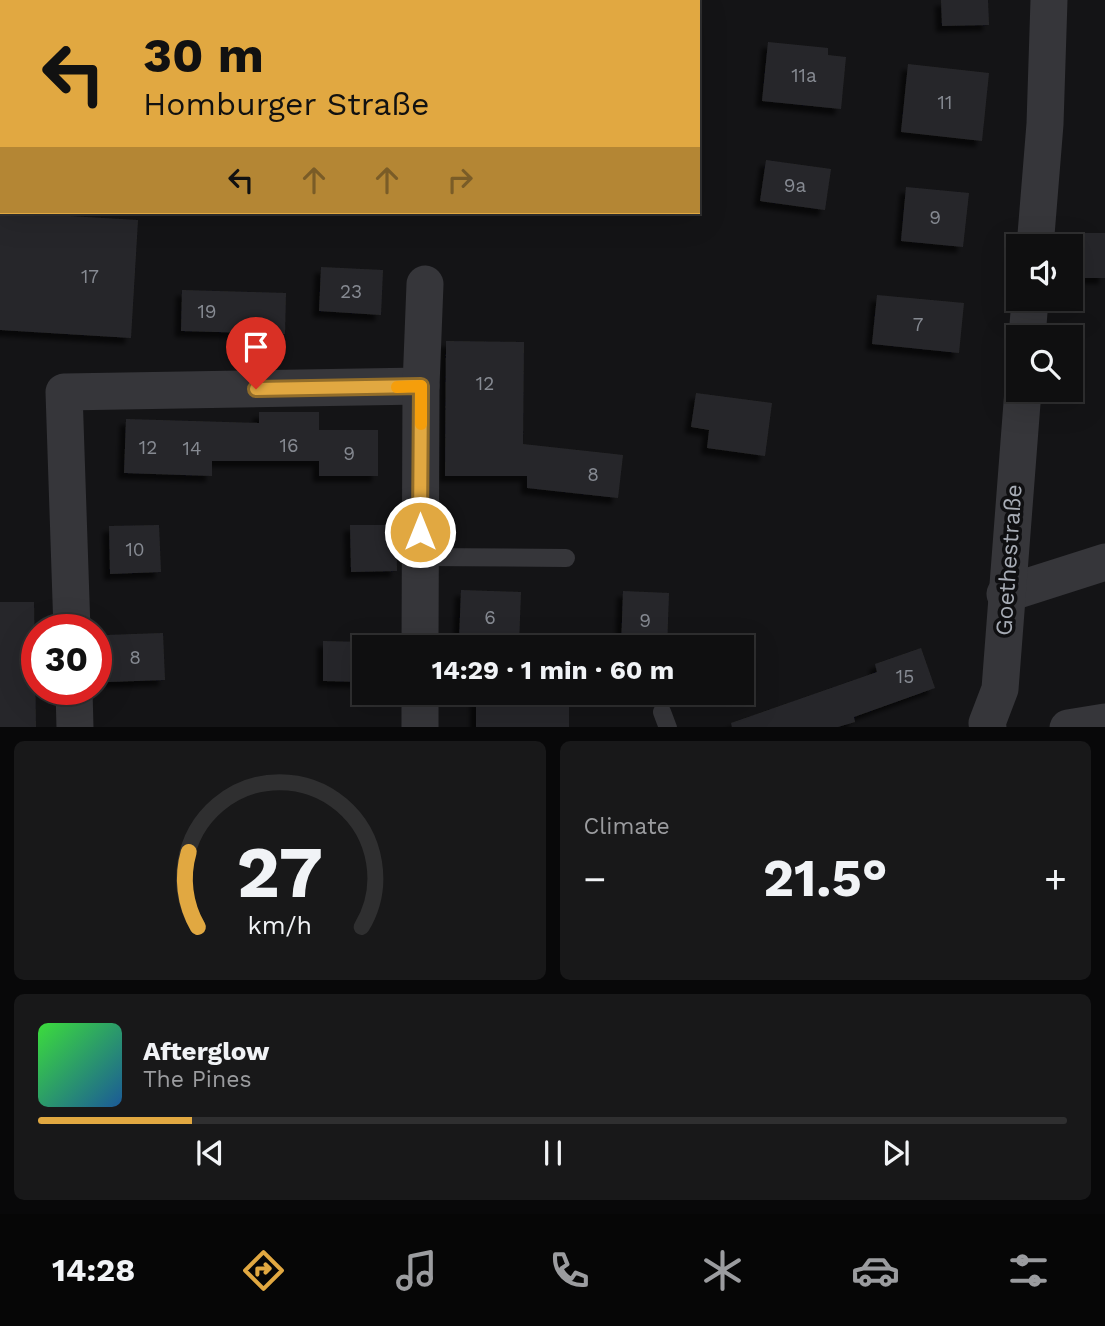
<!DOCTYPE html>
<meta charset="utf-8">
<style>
body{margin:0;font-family:"Work Sans",sans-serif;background:#181819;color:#f1f3f6;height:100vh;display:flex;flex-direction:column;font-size:26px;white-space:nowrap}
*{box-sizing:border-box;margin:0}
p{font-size:23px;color:#9b9c9f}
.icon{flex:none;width:38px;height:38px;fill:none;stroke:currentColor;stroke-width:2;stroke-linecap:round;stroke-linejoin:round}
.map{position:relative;height:727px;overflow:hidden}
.sheet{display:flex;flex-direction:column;gap:14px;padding:14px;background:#080809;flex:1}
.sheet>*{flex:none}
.top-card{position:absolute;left:0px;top:0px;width:700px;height:214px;box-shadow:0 7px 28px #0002,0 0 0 2px #2f2f30;background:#e1a841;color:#111;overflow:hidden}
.fabs{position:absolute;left:1006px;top:234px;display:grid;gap:14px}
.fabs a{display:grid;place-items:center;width:77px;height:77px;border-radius:0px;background:#0f0f10;box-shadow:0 7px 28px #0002,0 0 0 2px #2f2f30;font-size:35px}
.speed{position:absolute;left:21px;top:614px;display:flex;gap:14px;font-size:35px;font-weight:700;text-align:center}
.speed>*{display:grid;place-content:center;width:91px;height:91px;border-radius:50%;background:#0f0f10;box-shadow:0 7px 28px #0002,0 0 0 2px #2f2f30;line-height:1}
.speed .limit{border:10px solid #d22;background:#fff;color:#111}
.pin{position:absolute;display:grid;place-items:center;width:60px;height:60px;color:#fff;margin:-72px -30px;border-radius:50% 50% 50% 0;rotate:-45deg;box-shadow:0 0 7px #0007}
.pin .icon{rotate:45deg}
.me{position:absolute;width:77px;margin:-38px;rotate:0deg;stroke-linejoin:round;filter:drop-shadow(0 0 5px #0008)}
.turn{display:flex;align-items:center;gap:24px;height:147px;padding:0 28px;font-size:32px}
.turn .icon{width:91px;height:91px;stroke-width:2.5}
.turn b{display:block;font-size:49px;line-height:60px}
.lanes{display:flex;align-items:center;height:66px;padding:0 28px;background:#0003;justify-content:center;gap:35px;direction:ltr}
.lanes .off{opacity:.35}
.big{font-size:52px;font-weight:700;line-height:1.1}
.sheet .tile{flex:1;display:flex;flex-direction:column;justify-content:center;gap:10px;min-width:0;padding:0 24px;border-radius:10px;background:#181819}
.sheet .dial{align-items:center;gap:0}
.dial svg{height:182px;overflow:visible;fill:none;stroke:#2f2f30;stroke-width:7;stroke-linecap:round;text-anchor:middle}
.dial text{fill:#f1f3f6;stroke:none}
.song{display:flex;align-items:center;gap:21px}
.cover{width:84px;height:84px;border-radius:10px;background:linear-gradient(135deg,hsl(120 70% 55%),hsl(210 70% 35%))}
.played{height:7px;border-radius:4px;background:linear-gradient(90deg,#e1a841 15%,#2f2f30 15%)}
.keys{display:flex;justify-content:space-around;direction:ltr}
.heat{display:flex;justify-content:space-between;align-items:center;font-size:38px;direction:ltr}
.sheet .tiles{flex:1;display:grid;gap:14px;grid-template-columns:1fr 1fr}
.tile:last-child{grid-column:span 2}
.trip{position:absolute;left:352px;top:635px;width:402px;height:70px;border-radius:0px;background:#0f0f10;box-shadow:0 7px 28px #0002,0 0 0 2px #2f2f30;font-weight:700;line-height:70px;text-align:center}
.tabs{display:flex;height:112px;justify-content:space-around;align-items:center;background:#060606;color:#9b9c9f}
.tabs .icon{width:49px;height:49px}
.tabs .current{color:#e1a841}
.tabs b{font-size:32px;color:#f1f3f6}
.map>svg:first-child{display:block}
.building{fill:#27272a;filter:url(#shadow)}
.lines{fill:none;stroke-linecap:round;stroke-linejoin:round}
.lane{stroke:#36363a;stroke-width:18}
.street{stroke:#36363a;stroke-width:37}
.route-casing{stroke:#926d2a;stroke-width:18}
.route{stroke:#e1a841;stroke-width:12}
.slow{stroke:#f59e0b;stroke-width:12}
.labels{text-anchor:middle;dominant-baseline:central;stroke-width:7;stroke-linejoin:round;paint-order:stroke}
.number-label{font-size:19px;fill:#868a92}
.street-label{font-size:23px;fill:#a7acb5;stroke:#0f0f11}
</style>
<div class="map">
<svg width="1105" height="728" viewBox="0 0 1105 728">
<defs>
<filter id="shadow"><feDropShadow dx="-6" dy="6" stdDeviation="2" flood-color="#0009"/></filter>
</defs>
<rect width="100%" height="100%" fill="#141416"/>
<g class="building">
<path d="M 941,0 L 988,0 L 989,25 L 942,26 Z"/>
<path d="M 768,42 L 828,48 L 828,55 L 846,57 L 841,109 L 762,101 Z"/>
<path d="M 908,64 L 989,73 L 982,141 L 901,132 Z"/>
<path d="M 766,160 L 831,169 L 825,210 L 760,201 Z"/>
<path d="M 906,187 L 969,193 L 963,247 L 901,241 Z"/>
<path d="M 0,212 L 138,220 L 131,338 L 0,330 Z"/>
<path d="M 1077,233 L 1105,233 L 1105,278 L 1076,278 Z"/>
<path d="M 321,267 L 383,270 L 381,315 L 319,311 Z"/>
<path d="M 182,290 L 286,293 L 285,334 L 181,331 Z"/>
<path d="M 877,295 L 964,303 L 959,353 L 872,344 Z"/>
<path d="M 446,341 L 524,342 L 523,444 L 623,455 L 618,498 L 527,488 L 527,476 L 445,476 Z"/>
<path d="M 696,393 L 772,403 L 765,456 L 707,448 L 709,430 L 691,427 Z"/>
<path d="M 259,412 L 319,412 L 319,430 L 378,430 L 378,476 L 319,476 L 319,461 L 212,461 L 212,476 L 124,473 L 126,419 L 259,423 Z"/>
<path d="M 159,525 L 161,572 L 110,574 L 109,526 Z"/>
<path d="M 350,525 L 396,525 L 397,571 L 351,572 Z"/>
<path d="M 461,590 L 521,592 L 519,644 L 459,641 Z"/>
<path d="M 623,591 L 669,593 L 667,648 L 621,648 Z"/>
<path d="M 0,602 L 34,602 L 36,727 L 0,727 Z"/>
<path d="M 163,633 L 165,680 L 108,682 L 106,635 Z"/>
<path d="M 323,641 L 364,642 L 364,682 L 323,681 Z"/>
<path d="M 921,648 L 935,688 L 854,717 L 855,722 L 838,727 L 732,727 L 731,723 L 877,672 L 875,664 Z"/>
<rect x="476" y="693" width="93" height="34"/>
</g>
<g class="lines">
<g class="lane">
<path d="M 420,557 L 566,558"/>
<path d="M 662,712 L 668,728"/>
</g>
<g class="street">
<path d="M 1035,247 L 1045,124 L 1049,0"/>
<path d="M 1027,338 L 1030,299"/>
<path d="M 1005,594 L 1105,562"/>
<path d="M 72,630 L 64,392 L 421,386"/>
<path d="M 420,648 L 421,386 L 425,284"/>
<path d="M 74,690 L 75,728"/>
<path d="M 420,728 L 420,693"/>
<path d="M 988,728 L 987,723 L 1000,689 L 1023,390"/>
<path d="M 1068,728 L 1105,722"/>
</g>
</g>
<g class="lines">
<defs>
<path id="route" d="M 256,389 L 421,386 L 420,532"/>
</defs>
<use href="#route" class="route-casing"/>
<use href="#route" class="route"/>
<path class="slow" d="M 397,387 L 421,386 L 421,424"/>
</g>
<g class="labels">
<g class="number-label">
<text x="804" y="75">11a</text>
<text x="945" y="102">11</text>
<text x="795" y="185">9a</text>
<text x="935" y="217">9</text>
<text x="90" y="276">17</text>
<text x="351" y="291">23</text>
<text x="207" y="311">19</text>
<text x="918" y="324">7</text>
<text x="485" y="383">12</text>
<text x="289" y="445">16</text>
<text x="148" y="447">12</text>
<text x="192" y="448">14</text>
<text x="349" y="453">9</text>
<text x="593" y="474">8</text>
<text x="135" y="549">10</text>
<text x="490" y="617">6</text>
<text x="645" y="620">9</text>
<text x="135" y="657">8</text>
<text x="905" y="676">15</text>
</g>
<g class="street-label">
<text transform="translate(1009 560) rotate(-86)">Goethestraße</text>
</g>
</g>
</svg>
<div class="fabs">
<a><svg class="icon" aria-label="sound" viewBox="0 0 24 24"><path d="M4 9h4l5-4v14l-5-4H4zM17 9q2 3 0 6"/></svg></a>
<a><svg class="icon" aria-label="search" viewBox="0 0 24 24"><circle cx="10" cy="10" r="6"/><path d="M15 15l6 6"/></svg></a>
</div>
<div class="speed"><div class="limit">30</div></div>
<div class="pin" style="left:256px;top:389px;background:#d93025"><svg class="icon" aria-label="arrive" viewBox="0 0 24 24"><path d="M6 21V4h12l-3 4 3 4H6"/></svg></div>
<svg class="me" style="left:420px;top:532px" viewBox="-20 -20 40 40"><circle r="17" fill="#e1a841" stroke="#fff" stroke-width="3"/><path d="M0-11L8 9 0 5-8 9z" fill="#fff"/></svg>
<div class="trip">14:29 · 1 min · 60 m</div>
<div class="top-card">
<div class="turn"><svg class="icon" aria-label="left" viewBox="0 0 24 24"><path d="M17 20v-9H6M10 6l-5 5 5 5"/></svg><div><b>30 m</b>Homburger Straße</div></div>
<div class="lanes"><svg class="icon" aria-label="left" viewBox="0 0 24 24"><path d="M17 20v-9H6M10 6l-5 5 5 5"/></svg><svg class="icon off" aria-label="ahead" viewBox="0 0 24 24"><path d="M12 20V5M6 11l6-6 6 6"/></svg><svg class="icon off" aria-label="ahead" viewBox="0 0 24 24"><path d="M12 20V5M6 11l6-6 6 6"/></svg><svg class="icon off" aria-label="right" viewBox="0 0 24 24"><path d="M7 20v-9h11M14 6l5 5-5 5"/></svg></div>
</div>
</div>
<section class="sheet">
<div class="tiles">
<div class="tile dial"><svg viewBox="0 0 100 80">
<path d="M14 69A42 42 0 1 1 86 69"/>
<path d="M14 69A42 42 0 0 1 10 36" stroke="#e1a841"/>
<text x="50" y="56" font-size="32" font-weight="700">27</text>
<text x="50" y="72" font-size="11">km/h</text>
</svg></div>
<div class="tile"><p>Climate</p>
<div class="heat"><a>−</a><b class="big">21.5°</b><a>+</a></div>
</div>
<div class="tile">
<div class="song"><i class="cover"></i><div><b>Afterglow</b><p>The Pines</p></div></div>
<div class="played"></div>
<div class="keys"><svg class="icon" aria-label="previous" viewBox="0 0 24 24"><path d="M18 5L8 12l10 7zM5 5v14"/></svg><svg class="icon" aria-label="pause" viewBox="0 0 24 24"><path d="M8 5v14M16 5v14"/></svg><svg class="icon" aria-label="next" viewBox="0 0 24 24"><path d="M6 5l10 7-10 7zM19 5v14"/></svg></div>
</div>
</div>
</section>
<nav class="tabs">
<b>14:28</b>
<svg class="icon current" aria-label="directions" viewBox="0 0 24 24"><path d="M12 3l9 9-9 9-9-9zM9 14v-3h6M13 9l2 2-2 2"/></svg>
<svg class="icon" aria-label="music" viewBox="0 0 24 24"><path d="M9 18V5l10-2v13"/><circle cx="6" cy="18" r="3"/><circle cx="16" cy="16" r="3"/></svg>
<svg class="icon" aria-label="phone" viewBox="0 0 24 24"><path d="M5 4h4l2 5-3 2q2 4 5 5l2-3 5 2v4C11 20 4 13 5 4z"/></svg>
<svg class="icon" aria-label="climate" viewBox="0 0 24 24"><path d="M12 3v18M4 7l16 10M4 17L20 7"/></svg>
<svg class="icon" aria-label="car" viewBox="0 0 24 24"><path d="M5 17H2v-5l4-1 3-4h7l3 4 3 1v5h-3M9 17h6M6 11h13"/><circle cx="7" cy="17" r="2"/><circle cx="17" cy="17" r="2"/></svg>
<svg class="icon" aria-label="filters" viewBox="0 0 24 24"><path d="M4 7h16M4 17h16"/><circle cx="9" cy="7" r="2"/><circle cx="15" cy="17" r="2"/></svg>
</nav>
